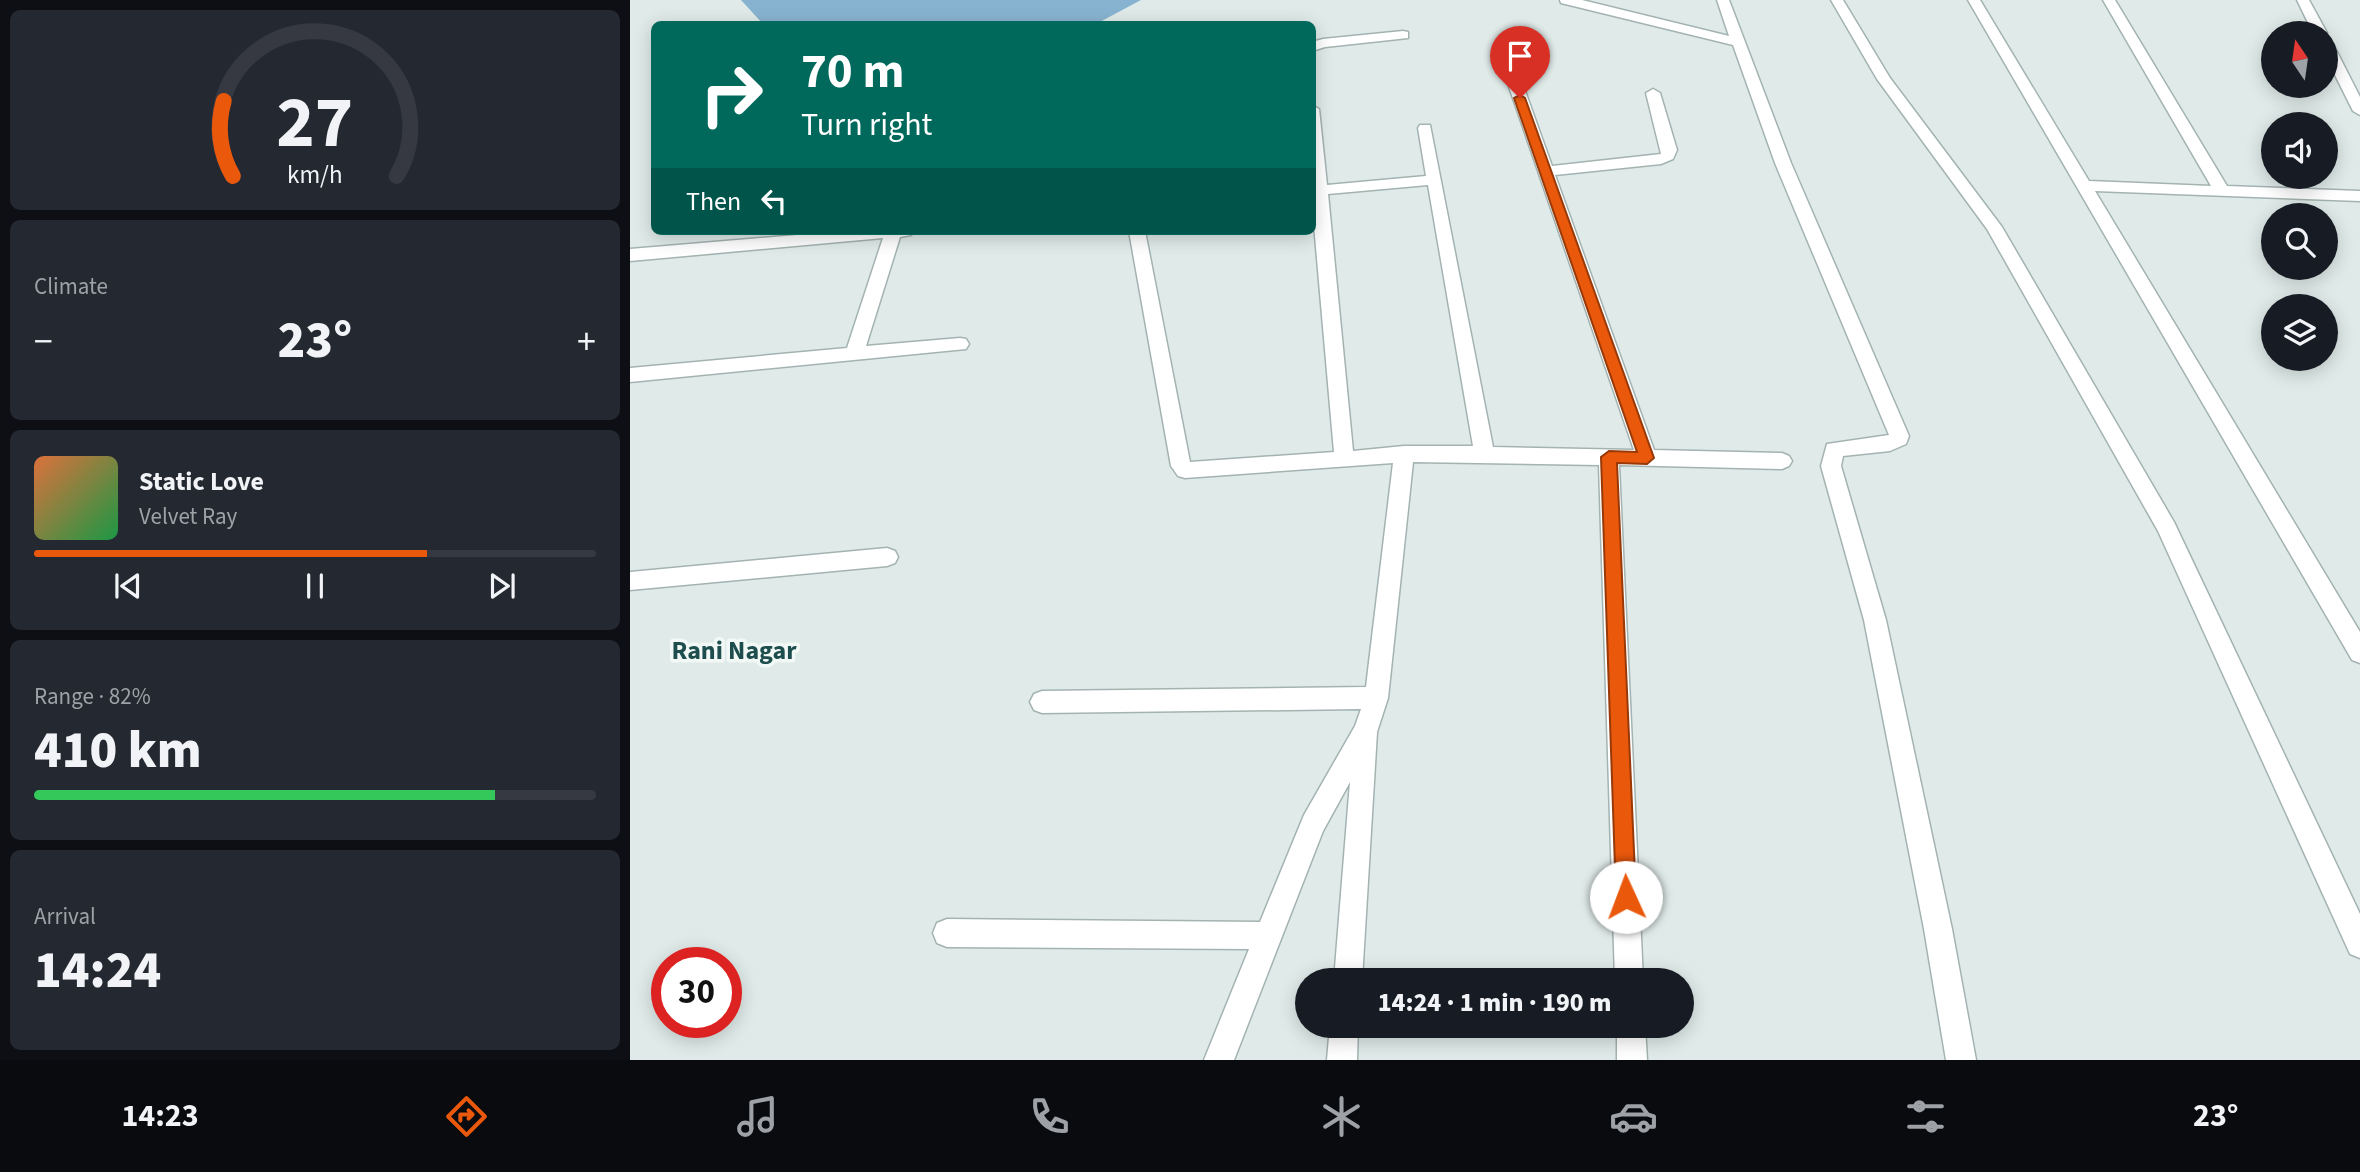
<!DOCTYPE html>
<meta charset="utf-8">
<style>
body{margin:0;font-family:"Source Sans 3",sans-serif;background:#242831;color:#f1f3f6;height:100vh;display:flex;flex-direction:column;font-size:26px;white-space:nowrap}
*{box-sizing:border-box;margin:0}
p{font-size:23px;color:#9ea1a6}
.icon{flex:none;width:38px;height:38px;fill:none;stroke:currentColor;stroke-width:2;stroke-linecap:round;stroke-linejoin:round}
.map{position:relative;flex:1;overflow:hidden}
.side{display:flex;flex-direction:column;gap:10px;padding:10px;background:#0d0f14;width:630px}
.side>*{flex:none}
.banner{position:absolute;left:21px;top:21px;width:665px;height:214px;border-radius:10px;box-shadow:0 4px 18px #0003;background:#00695c;color:#fff;overflow:hidden}
.needle{width:46px;rotate:347deg}
.fabs{position:absolute;left:1631px;top:21px;display:grid;gap:14px}
.fabs a{display:grid;place-items:center;width:77px;height:77px;border-radius:50%;background:#171b24;box-shadow:0 4px 18px #0003;font-size:35px}
.speed{position:absolute;left:21px;top:947px;display:flex;gap:14px;font-size:35px;font-weight:700;text-align:center}
.speed>*{display:grid;place-content:center;width:91px;height:91px;border-radius:50%;background:#171b24;box-shadow:0 4px 18px #0003;line-height:1}
.speed .limit{border:10px solid #d22;background:#fff;color:#111}
.pin{position:absolute;display:grid;place-items:center;width:60px;height:60px;color:#fff;margin:-72px -30px;border-radius:50% 50% 50% 0;rotate:-45deg;box-shadow:0 0 7px #0007}
.pin .icon{rotate:45deg}
.me{position:absolute;width:77px;margin:-38px;rotate:358deg;stroke-linejoin:round;filter:drop-shadow(0 0 5px #0008)}
.turn{display:flex;align-items:center;gap:24px;height:147px;padding:0 35px;font-size:32px}
.turn .icon{width:91px;height:91px;stroke-width:2.5}
.turn b{display:block;font-size:49px;line-height:60px}
.then{display:flex;align-items:center;height:66px;padding:0 35px;background:#0003;gap:14px;font-size:26px}
.big{font-size:52px;font-weight:800;line-height:1.1}
.side .card{flex:1;display:flex;flex-direction:column;justify-content:center;gap:10px;min-width:0;padding:0 24px;border-radius:10px;background:#242831}
.side .dial{align-items:center;gap:0}
.dial svg{height:182px;overflow:visible;fill:none;stroke:#363941;stroke-width:7;stroke-linecap:round;text-anchor:middle}
.dial text{fill:#f1f3f6;stroke:none}
.song{display:flex;align-items:center;gap:21px}
.cover{width:84px;height:84px;border-radius:10px;background:linear-gradient(135deg,hsl(20 70% 55%),hsl(140 70% 35%))}
.played{height:7px;border-radius:4px;background:linear-gradient(90deg,#ea580c 70%,#363941 70%)}
.keys{display:flex;justify-content:space-around;direction:ltr}
.heat{display:flex;justify-content:space-between;align-items:center;font-size:38px;direction:ltr}
.charge{height:10px;border-radius:5px;background:linear-gradient(90deg,#34c759 82%,#363941 0)}
.trip{position:absolute;left:665px;top:968px;width:399px;height:70px;border-radius:35px;background:#171b24;box-shadow:0 4px 18px #0003;font-weight:800;line-height:70px;text-align:center}
.tab-bar{display:flex;height:112px;justify-content:space-around;align-items:center;background:#090b0e;color:#9ea1a6}
.tab-bar .icon{width:49px;height:49px}
.tab-bar .active{color:#ea580c}
.tab-bar b{font-size:32px;color:#f1f3f6}
main{display:flex;flex:1;min-height:0}
.map>svg:first-child{display:block}
.water{fill:#88b3d0}
.lines{fill:none;stroke-linecap:round;stroke-linejoin:round}
.minor-casing{stroke:#a3b3b1;stroke-width:3}
.minor{fill:#fff;fill-rule:evenodd}
.route{fill:#ea580c;stroke:#983908;stroke-width:2}
.labels{text-anchor:middle;dominant-baseline:central;stroke-width:7;stroke-linejoin:round;paint-order:stroke}
.neighbourhood-label{font-size:26px;font-weight:bold;fill:#1d4d4d;stroke:#f1f8f6}
</style>
<main>
<section class="side">
<div class="card dial"><svg viewBox="0 0 100 80">
<path d="M14 69A42 42 0 1 1 86 69"/>
<path d="M14 69A42 42 0 0 1 10 36" stroke="#ea580c"/>
<text x="50" y="56" font-size="32" font-weight="700">27</text>
<text x="50" y="72" font-size="11">km/h</text>
</svg></div>
<div class="card"><p>Climate</p>
<div class="heat"><a>−</a><b class="big">23°</b><a>+</a></div>
</div>
<div class="card">
<div class="song"><i class="cover"></i><div><b>Static Love</b><p>Velvet Ray</p></div></div>
<div class="played"></div>
<div class="keys"><svg class="icon" aria-label="previous" viewBox="0 0 24 24"><path d="M18 5L8 12l10 7zM5 5v14"/></svg><svg class="icon" aria-label="pause" viewBox="0 0 24 24"><path d="M8 5v14M16 5v14"/></svg><svg class="icon" aria-label="next" viewBox="0 0 24 24"><path d="M6 5l10 7-10 7zM19 5v14"/></svg></div>
</div>
<div class="card"><p>Range · 82%</p><b class="big">410 km</b><div class="charge"></div></div>
<div class="card"><p>Arrival</p><b class="big">14:24</b></div>
</section>
<div class="map">
<svg width="1730" height="1060" viewBox="0 0 1730 1060">
<rect width="100%" height="100%" fill="#e0ebe9"/>
<path class="water" d="M 111,0 L 511,0 L 466,24 L 133,24 Z"/>
<g class="lines">
<defs>
<g id="minor">
<path d="M 930,0 L 952,0 L 1099,36 L 1087,0 L 1099,0 L 1161,163 L 1279,436 L 1276,444 L 1260,451 L 1213,456 L 1211,466 L 1256,620 L 1322,929 L 1346,1060 L 1316,1060 L 1294,929 L 1234,620 L 1191,466 L 1197,444 L 1259,435 L 1145,163 L 1103,45 L 931,3 Z"/>
<path d="M 1201,0 L 1213,0 L 1260,78 L 1372,227 L 1544,522 L 1730,914 L 1730,958 L 1720,954 L 1528,531 L 1357,229 L 1247,79 Z"/>
<path d="M 1338,0 L 1350,0 L 1459,181 L 1581,186 L 1473,0 L 1485,0 L 1597,186 L 1730,191 L 1730,201 L 1465,191 L 1730,632 L 1730,663 L 1722,660 Z"/>
<path d="M 1667,0 L 1679,0 L 1697,33 L 1696,34 L 1683,33 Z"/>
<path d="M 773,31 L 778,32 L 778,38 L 695,47 L 682,51 L 682,42 L 693,39 Z"/>
<path d="M 1696,40 L 1703,44 L 1730,97 L 1730,115 L 1723,111 L 1696,57 Z"/>
<path d="M 873,45 L 880,49 L 922,166 L 1031,154 L 1016,93 L 1023,89 L 1030,93 L 1047,150 L 1043,159 L 1031,164 L 925,175 L 1024,450 L 1152,453 L 1159,456 L 1162,461 L 1159,466 L 1152,469 L 989,465 L 1013,980 L 985,980 L 969,465 L 783,462 L 758,698 L 747,732 L 732,980 L 704,980 L 720,782 L 693,831 L 604,1060 L 574,1060 L 619,949 L 317,947 L 307,943 L 303,933 L 307,923 L 317,919 L 630,922 L 674,815 L 725,726 L 731,709 L 412,713 L 404,710 L 400,702 L 404,694 L 412,691 L 736,687 L 763,463 L 555,478 L 548,476 L 541,466 L 499,231 L 515,231 L 560,462 L 704,452 L 682,202 L 682,105 L 689,109 L 697,185 L 796,176 L 788,128 L 790,125 L 800,125 L 863,447 L 1004,450 L 866,49 ZM 798,185 L 843,446 L 774,446 L 723,451 L 698,194 Z"/>
<path d="M 214,231 L 283,231 L 281,235 L 270,237 L 236,346 L 330,338 L 336,339 L 339,344 L 336,349 L 0,382 L 0,368 L 217,348 L 253,238 L 0,261 L 0,249 Z"/>
<path d="M 257,548 L 265,551 L 268,557 L 265,563 L 257,566 L 0,590 L 0,572 Z"/>
<path d="M 700,1026 L 728,1026 L 727,1060 L 697,1060 Z"/>
<path d="M 987,1026 L 1015,1026 L 1017,1060 L 987,1060 Z"/>
</g>
</defs>
<use href="#minor" class="minor-casing"/>
<use href="#minor" class="minor"/>
</g>
<path class="route" d="M 890,95 L 895,98 L 1024,458 L 1017,464 L 987,463 L 1006,897 L 1003,905 L 996,907 L 989,905 L 986,897 L 971,457 L 979,451 L 1007,452 L 884,98 Z"/>
<g class="labels">
<g class="neighbourhood-label">
<text x="104" y="650">Rani Nagar</text>
</g>
</g>
</svg>
<div class="fabs">
<a><svg class="needle" viewBox="-14 -14 28 28"><path d="M0-13l5 13h-10z" fill="#e53935"/><path d="M0 13l5-13h-10z" fill="#9ea1a6"/></svg></a>
<a><svg class="icon" aria-label="sound" viewBox="0 0 24 24"><path d="M4 9h4l5-4v14l-5-4H4zM17 9q2 3 0 6"/></svg></a>
<a><svg class="icon" aria-label="search" viewBox="0 0 24 24"><circle cx="10" cy="10" r="6"/><path d="M15 15l6 6"/></svg></a>
<a><svg class="icon" aria-label="layers" viewBox="0 0 24 24"><path d="M12 4l9 5-9 5-9-5zM3 14l9 5 9-5"/></svg></a>
</div>
<div class="speed"><div class="limit">30</div></div>
<div class="pin" style="left:890px;top:98px;background:#d93025"><svg class="icon" aria-label="arrive" viewBox="0 0 24 24"><path d="M6 21V4h12l-3 4 3 4H6"/></svg></div>
<svg class="me" style="left:996px;top:897px" viewBox="-20 -20 40 40"><circle r="19" fill="#fff"/><path d="M0-13L10 11 0 6-10 11z" fill="#ea580c"/></svg>
<div class="trip">14:24 · 1 min · 190 m</div>
<div class="banner">
<div class="turn"><svg class="icon" aria-label="right" viewBox="0 0 24 24"><path d="M7 20v-9h11M14 6l5 5-5 5"/></svg><div><b>70 m</b>Turn right</div></div>
<div class="then">Then<svg class="icon" aria-label="left" viewBox="0 0 24 24"><path d="M17 20v-9H6M10 6l-5 5 5 5"/></svg></div>
</div>
</div>
</main>
<nav class="tab-bar">
<b>14:23</b>
<svg class="icon active" aria-label="directions" viewBox="0 0 24 24"><path d="M12 3l9 9-9 9-9-9zM9 14v-3h6M13 9l2 2-2 2"/></svg>
<svg class="icon" aria-label="music" viewBox="0 0 24 24"><path d="M9 18V5l10-2v13"/><circle cx="6" cy="18" r="3"/><circle cx="16" cy="16" r="3"/></svg>
<svg class="icon" aria-label="phone" viewBox="0 0 24 24"><path d="M5 4h4l2 5-3 2q2 4 5 5l2-3 5 2v4C11 20 4 13 5 4z"/></svg>
<svg class="icon" aria-label="climate" viewBox="0 0 24 24"><path d="M12 3v18M4 7l16 10M4 17L20 7"/></svg>
<svg class="icon" aria-label="car" viewBox="0 0 24 24"><path d="M5 17H2v-5l4-1 3-4h7l3 4 3 1v5h-3M9 17h6M6 11h13"/><circle cx="7" cy="17" r="2"/><circle cx="17" cy="17" r="2"/></svg>
<svg class="icon" aria-label="filters" viewBox="0 0 24 24"><path d="M4 7h16M4 17h16"/><circle cx="9" cy="7" r="2"/><circle cx="15" cy="17" r="2"/></svg>
<b>23°</b>
</nav>
